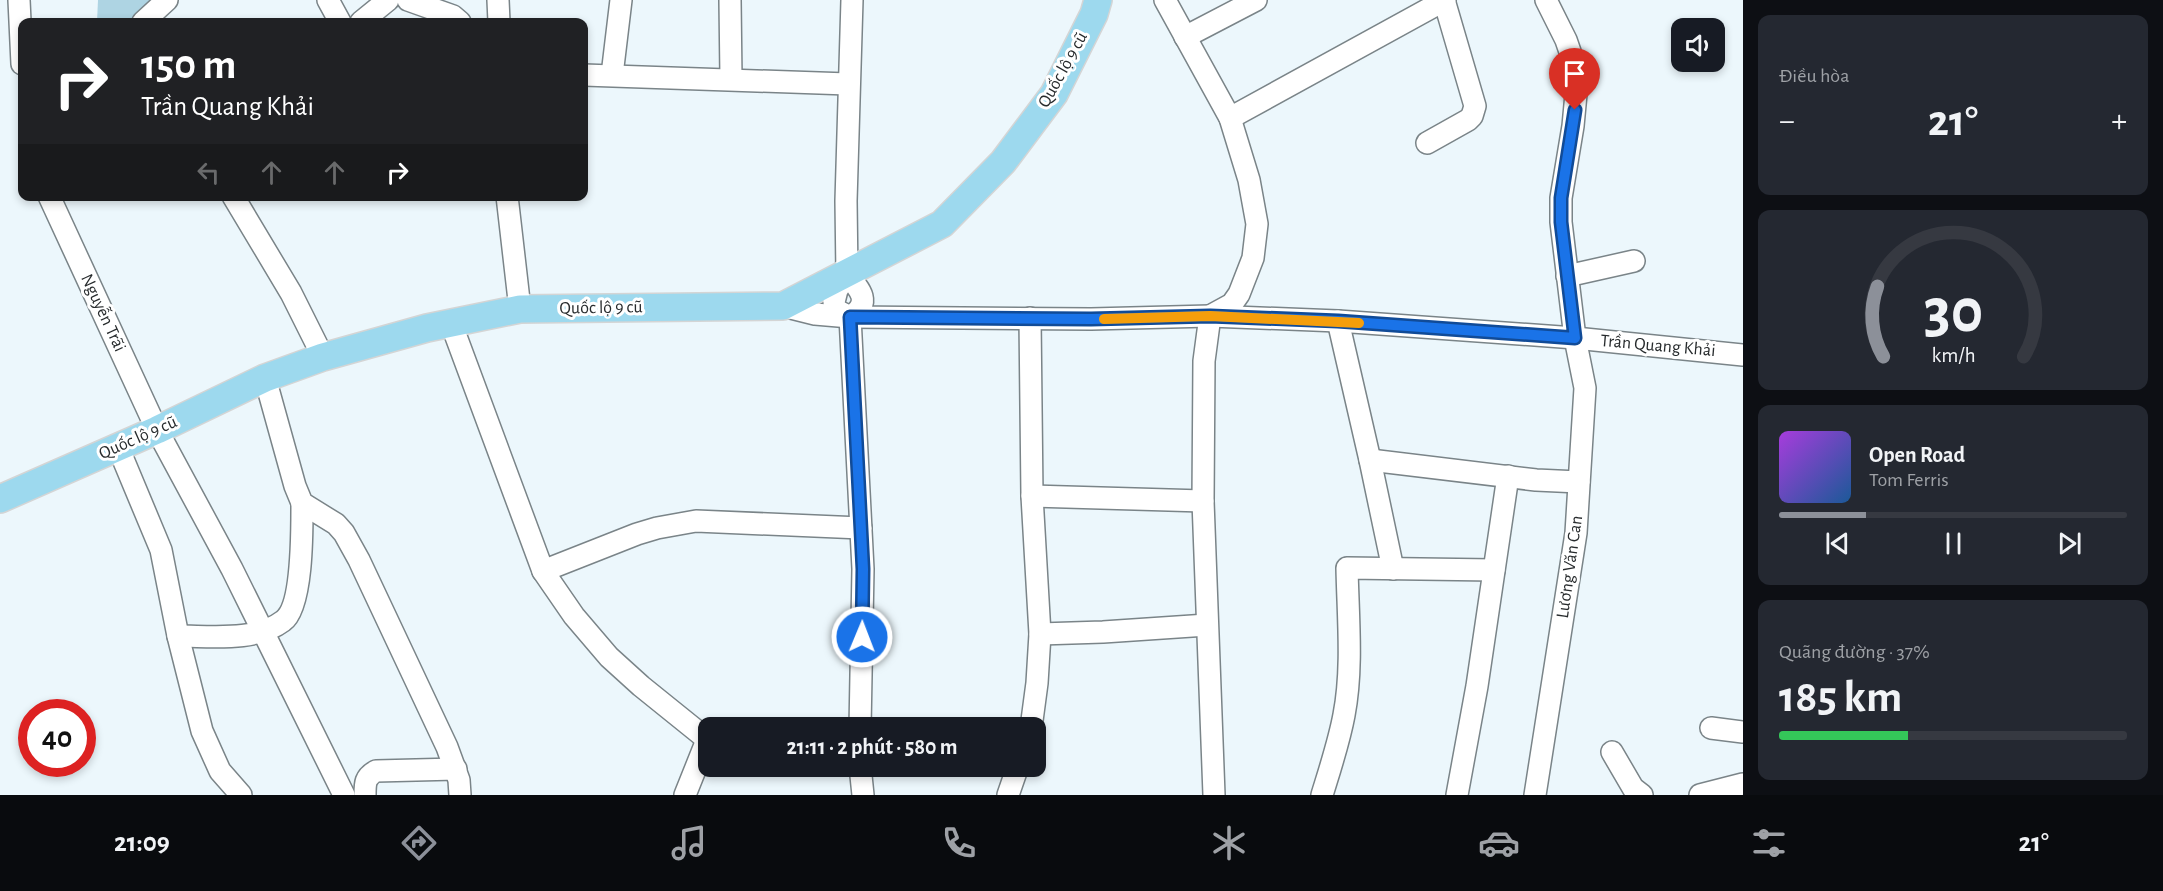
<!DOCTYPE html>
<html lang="vi">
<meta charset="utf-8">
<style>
body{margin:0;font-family:"Alegreya Sans",sans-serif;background:#242831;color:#f1f3f6;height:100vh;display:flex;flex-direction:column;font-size:22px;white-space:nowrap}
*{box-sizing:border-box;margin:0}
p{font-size:20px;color:#9ea1a6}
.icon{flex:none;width:33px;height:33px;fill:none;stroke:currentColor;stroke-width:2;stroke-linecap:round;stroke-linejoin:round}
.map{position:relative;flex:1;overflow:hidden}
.sheet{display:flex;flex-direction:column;gap:15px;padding:15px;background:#0d0f14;width:420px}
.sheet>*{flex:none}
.guide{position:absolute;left:18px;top:18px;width:570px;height:183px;border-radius:12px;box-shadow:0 3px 9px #0003;background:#202124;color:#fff;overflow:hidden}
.buttons{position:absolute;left:1671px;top:18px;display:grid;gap:12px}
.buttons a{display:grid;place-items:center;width:54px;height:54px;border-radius:12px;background:#171b24;box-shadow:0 3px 9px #0003;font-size:30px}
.speed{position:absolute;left:18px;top:699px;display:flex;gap:12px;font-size:30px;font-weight:700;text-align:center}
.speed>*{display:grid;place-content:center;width:78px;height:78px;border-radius:50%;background:#171b24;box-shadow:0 3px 9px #0003;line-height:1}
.speed .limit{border:9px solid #d22;background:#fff;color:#111}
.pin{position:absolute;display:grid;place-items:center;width:51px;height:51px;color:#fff;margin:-62px -26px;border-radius:50% 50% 50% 0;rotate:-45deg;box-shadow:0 0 6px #0007}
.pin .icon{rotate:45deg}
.me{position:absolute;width:66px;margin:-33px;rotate:1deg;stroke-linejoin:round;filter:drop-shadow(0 0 4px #0008)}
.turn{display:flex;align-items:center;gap:21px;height:126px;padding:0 24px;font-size:27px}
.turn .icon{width:78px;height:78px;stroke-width:2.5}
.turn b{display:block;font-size:42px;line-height:51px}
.lanes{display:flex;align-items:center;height:57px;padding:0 24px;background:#0003;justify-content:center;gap:30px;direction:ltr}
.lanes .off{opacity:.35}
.big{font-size:45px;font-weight:700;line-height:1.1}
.sheet .card{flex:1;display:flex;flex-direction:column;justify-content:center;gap:9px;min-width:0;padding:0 21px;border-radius:12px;background:#242831}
.sheet .dial{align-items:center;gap:0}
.dial svg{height:156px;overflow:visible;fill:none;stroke:#363941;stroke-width:7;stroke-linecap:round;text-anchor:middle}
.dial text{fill:#f1f3f6;stroke:none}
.song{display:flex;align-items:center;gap:18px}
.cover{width:72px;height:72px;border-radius:9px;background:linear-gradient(135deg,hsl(280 70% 55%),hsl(210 70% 35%))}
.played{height:6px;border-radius:3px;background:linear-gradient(90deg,#8c9099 25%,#363941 25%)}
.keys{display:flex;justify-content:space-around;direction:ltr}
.heat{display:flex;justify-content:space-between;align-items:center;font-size:33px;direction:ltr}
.charge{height:9px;border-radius:4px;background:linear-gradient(90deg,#34c759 37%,#363941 0)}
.trip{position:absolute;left:698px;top:717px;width:348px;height:60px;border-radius:12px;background:#171b24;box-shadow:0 3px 9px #0003;font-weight:700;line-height:60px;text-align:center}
.tab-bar{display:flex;height:96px;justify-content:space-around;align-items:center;background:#090b0e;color:#9ea1a6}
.tab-bar .icon{width:42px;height:42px}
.tab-bar .active{color:#8c9099}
.tab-bar b{font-size:27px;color:#f1f3f6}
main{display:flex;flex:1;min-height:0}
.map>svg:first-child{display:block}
.green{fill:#aed4e3}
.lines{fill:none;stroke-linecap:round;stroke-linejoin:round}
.minor-casing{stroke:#7a8488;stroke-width:24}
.major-casing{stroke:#d4d5d5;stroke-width:30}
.minor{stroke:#fff;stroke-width:21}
.major{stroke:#9dd9ee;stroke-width:27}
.route-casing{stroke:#114b97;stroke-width:15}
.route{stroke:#1a73e8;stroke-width:10}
.slow{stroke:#f59e0b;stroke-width:10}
.labels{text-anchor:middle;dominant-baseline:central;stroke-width:6;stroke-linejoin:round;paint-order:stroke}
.street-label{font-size:18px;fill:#272b2d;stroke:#fff}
</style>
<main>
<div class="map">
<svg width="1743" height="795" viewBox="0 0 1743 795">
<rect width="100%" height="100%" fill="#ecf7fc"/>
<path class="green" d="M 98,0 L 175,0 L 138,22 L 97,22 Z"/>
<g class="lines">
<defs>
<g id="minor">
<path d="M 19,0 L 22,64"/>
<path d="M 328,0 L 340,22"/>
<path d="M 408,0 L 453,16 L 460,22"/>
<path d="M 498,0 L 499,22"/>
<path d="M 730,0 L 731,78"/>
<path d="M 1165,0 L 1230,118 L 1249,180 L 1257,224 L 1253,258 L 1239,294 L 1232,304 L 1210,316 L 1204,361 L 1203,501 L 1214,795"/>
<path d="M 143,22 L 167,0"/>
<path d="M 361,22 L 388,0"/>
<path d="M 1185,37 L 1256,0"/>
<path d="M 584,75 L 848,84"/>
<path d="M 612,75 L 621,0"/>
<path d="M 1230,118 L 1445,0"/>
<path d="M 1427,143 L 1468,120 L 1472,116 L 1475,106 L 1444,0"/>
<path d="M 49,196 L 157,430 L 232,569 L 344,795"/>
<path d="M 233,196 L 291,293 L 323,357"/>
<path d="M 507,196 L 520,309"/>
<path d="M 847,275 C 861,290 872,303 850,317"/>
<path d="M 1567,276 L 1634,261"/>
<path d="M 783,306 L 815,314 L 850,317 L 1091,319 L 1210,316 L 1338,321 L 1575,338 L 1743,355"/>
<path d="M 850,317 L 863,569 L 860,728"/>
<path d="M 850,317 L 836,310 L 834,302 L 837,290 L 847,275 L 846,201 L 852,0"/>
<path d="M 1030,318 L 1032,496 L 1040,634 L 1037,683 L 1031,728"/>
<path d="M 1338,321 L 1370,460 L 1393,569"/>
<path d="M 451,323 L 543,571 L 574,616 L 609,657 L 641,686 L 708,740"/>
<path d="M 265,378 L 295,486 L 302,503 L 336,524 L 344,533 L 359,560 L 447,747 L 459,780 L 460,795"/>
<path d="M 118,447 L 161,550 L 178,636 L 202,731 L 220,771 L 241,795"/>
<path d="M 1370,460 L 1536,480 L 1579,482"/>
<path d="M 1032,496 L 1203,501"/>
<path d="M 543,571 L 637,534 L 657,528 L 696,521 L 861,528"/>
<path d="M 1040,634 L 1103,632 L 1207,625"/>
<path d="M 178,636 C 212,636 255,642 283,621 C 303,607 302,527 302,503"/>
<path d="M 1711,728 L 1743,732"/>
<path d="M 1612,752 L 1633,788 L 1642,795"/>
<path d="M 860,766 L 863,795"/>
<path d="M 365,795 C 365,783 365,777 376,771 L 456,769"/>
<path d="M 685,795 L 707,740"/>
<path d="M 1008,795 L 1018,766"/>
<path d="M 1322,795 C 1330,769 1339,742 1344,715 C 1353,668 1348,617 1347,568 L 1494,570"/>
<path d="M 1457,795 L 1477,686 L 1508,476"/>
<path d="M 1535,795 L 1576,533 L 1585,388 L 1575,338 L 1561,222 L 1561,198 L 1573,126 L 1576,94 L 1576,69 L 1566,40 L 1546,0"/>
<path d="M 1700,795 L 1743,784"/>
</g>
<path id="major" d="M 0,499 L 157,430 L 265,378 L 323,357 L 427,328 L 520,309 L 783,306 L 942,224 L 1003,162 L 1054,94 L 1094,14 L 1098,0"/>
</defs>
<use href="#minor" class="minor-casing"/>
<use href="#major" class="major-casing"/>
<use href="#minor" class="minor"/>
<use href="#major" class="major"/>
</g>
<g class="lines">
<defs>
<path id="route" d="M 862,637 L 863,569 L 850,317 L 1091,319 L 1210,316 L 1338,321 L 1575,338 L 1561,222 L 1561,198 L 1575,110"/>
</defs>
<use href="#route" class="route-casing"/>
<use href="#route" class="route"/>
<path class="slow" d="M 1104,319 L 1210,316 L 1359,323"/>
</g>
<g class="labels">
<g class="street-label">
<text transform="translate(1063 70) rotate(-61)">Quốc lộ 9 cũ</text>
<text transform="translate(601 308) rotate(-1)">Quốc lộ 9 cũ</text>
<text transform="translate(103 313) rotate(65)">Nguyễn Trãi</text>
<text transform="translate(1658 346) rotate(5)">Trần Quang Khải</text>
<text transform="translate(138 438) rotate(-24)">Quốc lộ 9 cũ</text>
<text transform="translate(1570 567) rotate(-82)">Lương Văn Can</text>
</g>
</g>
</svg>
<div class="buttons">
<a><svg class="icon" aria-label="sound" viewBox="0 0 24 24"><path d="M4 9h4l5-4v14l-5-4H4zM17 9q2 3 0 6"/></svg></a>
</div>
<div class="speed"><div class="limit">40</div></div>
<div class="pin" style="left:1575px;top:110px;background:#d93025"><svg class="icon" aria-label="arrive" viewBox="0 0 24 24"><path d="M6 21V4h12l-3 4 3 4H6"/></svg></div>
<svg class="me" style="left:862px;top:637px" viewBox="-20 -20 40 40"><circle r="17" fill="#1a73e8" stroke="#fff" stroke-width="3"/><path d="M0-11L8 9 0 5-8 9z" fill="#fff"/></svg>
<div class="trip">21:11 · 2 phút · 580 m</div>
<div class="guide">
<div class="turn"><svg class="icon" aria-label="right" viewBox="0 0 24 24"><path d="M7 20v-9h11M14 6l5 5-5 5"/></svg><div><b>150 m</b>Trần Quang Khải</div></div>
<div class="lanes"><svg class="icon off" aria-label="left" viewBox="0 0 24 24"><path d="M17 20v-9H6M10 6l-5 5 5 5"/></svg><svg class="icon off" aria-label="ahead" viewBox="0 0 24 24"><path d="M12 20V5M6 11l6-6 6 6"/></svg><svg class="icon off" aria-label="ahead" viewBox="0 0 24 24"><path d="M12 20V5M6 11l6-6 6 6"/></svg><svg class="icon" aria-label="right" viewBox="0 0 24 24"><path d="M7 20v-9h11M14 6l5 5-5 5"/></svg></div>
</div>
</div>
<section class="sheet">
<div class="card"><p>Điều hòa</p>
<div class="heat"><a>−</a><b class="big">21°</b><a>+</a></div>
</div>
<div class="card dial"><svg viewBox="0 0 100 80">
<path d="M14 69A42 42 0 1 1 86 69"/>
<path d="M14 69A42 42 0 0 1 11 33" stroke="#8c9099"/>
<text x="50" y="56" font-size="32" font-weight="700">30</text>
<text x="50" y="72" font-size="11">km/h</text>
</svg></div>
<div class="card">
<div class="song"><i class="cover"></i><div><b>Open Road</b><p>Tom Ferris</p></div></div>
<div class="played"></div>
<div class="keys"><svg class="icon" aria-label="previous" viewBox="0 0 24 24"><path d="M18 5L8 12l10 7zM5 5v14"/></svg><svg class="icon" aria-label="pause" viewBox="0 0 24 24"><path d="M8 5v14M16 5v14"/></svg><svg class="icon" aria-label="next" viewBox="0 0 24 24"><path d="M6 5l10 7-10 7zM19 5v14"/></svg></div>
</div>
<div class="card"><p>Quãng đường · 37%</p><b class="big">185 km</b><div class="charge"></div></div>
</section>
</main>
<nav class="tab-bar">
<b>21:09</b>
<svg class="icon active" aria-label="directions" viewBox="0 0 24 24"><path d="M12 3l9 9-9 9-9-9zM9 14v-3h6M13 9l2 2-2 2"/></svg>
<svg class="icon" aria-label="music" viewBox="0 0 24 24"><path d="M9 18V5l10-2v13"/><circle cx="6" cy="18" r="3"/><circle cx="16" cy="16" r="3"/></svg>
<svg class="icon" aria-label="phone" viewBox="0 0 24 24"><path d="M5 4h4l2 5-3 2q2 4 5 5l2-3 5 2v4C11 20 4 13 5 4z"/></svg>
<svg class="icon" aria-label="climate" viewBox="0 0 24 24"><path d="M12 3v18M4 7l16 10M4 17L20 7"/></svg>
<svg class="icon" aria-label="car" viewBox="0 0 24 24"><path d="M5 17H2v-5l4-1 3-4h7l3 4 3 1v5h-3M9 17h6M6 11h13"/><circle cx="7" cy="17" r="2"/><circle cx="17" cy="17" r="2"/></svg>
<svg class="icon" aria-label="filters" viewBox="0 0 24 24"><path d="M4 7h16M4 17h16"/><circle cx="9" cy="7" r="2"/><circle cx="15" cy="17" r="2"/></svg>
<b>21°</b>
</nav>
